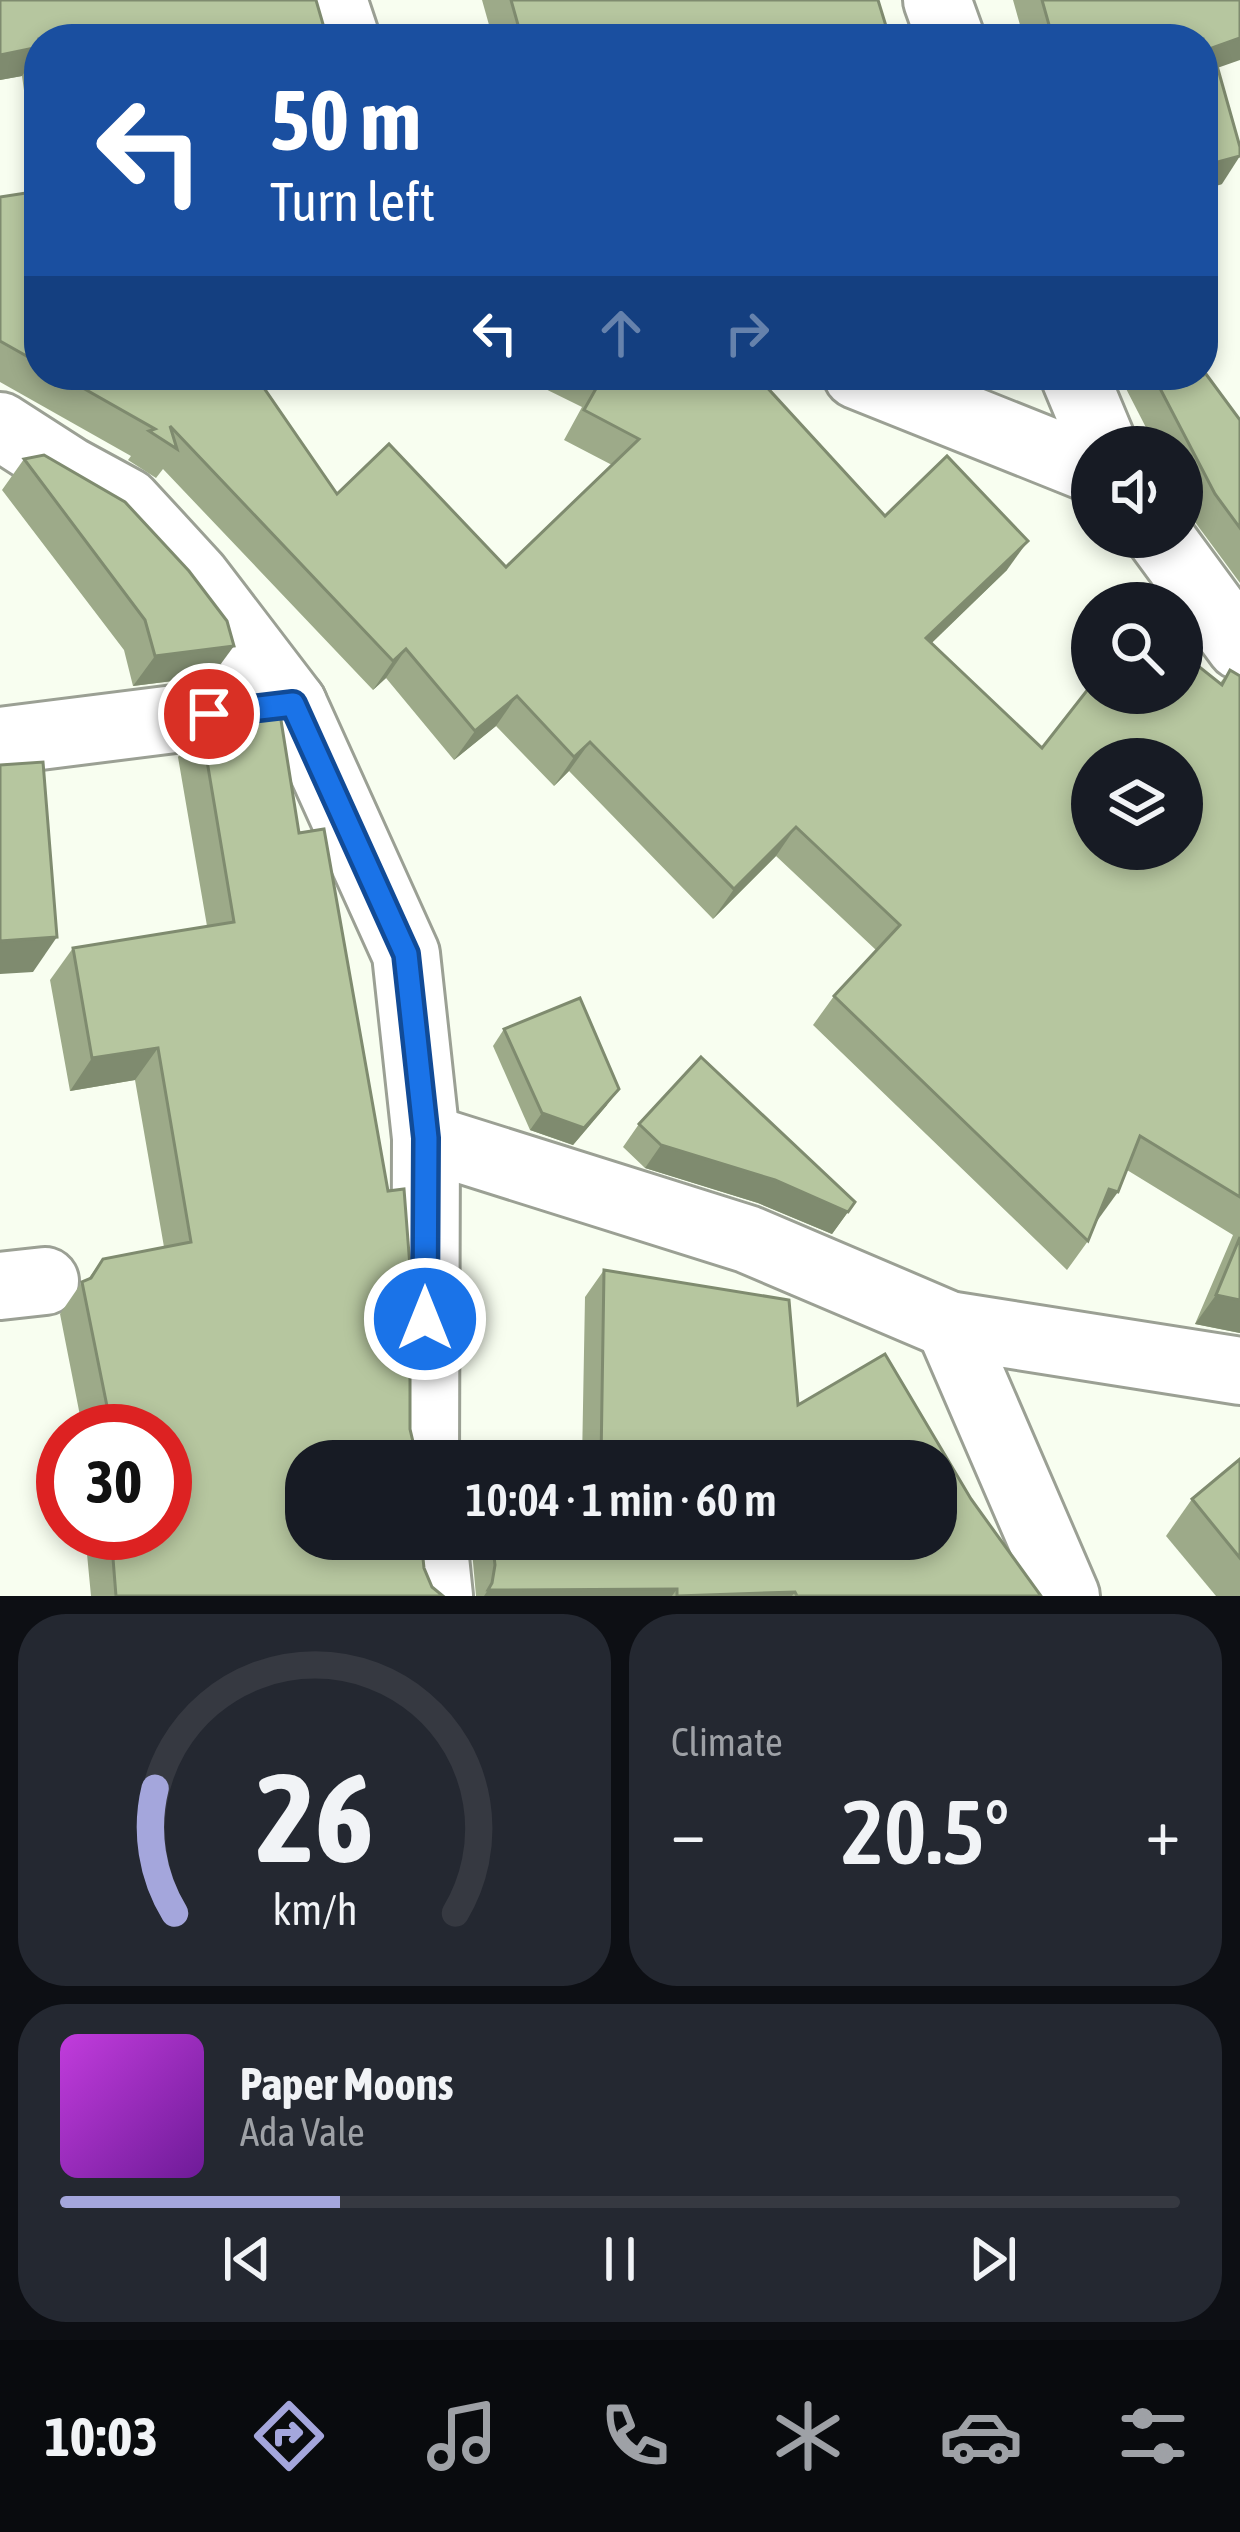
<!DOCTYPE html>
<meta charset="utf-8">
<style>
body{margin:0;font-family:"Asap Condensed",sans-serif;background:#242831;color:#f1f3f6;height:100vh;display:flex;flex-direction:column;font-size:45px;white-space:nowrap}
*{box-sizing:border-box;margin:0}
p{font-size:39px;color:#9ea1a6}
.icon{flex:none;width:66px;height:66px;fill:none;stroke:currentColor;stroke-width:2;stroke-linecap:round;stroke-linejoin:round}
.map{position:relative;height:1596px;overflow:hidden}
.details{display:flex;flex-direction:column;gap:18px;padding:18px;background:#0d0f14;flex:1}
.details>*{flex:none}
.guide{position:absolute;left:24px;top:24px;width:1194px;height:366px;border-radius:48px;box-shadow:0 6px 18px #0003;background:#1a4fa0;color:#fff;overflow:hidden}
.fabs{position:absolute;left:1071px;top:426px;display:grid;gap:24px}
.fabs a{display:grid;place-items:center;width:132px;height:132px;border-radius:50%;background:#171b24;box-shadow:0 6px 18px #0003;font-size:60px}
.speed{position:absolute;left:36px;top:1404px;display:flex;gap:24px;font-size:60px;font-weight:700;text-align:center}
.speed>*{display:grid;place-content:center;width:156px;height:156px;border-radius:50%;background:#171b24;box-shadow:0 6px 18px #0003;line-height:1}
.speed .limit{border:18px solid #d22;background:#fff;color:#111}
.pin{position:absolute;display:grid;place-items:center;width:102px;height:102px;color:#fff;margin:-51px;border:6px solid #fff;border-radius:50%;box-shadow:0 3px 12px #0007}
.me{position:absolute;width:132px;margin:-66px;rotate:0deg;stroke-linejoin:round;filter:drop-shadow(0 0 9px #0008)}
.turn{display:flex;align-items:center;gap:42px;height:252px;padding:0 48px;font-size:54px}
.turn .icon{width:156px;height:156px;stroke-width:2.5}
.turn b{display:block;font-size:84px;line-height:102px}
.lanes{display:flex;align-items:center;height:114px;padding:0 48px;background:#0003;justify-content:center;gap:60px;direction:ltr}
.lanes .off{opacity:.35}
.big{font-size:90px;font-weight:600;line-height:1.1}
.details .tile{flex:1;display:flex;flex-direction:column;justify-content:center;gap:18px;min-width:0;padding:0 42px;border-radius:48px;background:#242831}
.details .dial{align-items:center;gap:0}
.dial svg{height:312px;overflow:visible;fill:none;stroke:#363941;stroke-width:7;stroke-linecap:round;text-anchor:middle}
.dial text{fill:#f1f3f6;stroke:none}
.song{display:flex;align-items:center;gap:36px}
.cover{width:144px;height:144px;border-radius:18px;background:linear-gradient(135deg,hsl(290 70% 55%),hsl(280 70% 35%))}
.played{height:12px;border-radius:6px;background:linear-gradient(90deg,#a4a6dc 25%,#363941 25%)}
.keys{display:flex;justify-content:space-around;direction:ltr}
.heat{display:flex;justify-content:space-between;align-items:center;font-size:66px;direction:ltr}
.details .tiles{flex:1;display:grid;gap:18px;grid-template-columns:1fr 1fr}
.tile:last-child{grid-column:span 2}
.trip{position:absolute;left:285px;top:1440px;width:672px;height:120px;border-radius:48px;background:#171b24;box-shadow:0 6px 18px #0003;font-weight:600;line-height:120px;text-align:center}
.tab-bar{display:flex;height:192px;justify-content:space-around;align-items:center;background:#090b0e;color:#9ea1a6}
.tab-bar .icon{width:84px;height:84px}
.tab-bar .current{color:#a4a6dc}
.tab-bar b{font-size:54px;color:#f1f3f6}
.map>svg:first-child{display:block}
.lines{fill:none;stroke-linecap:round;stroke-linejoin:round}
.minor-casing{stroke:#9ba094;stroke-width:72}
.minor{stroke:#fff;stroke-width:66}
.wall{fill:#9daa89}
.shaded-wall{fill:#7f8b6f}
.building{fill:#b6c69f;stroke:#7f8b6f;stroke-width:3;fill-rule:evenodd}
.route-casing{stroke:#114b97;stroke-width:30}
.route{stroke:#1a73e8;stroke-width:21}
</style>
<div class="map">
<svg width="1240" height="1596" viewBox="0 0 1240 1596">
<rect width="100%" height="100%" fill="#f8fef0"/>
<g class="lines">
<defs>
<g id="minor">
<path d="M 333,0 L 346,39"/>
<path d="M 937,0 L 951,39"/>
<path d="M 857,375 L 1092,469"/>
<path d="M 1074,375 L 1104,447"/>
<path d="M 0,426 L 70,471 L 127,502 L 196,577 L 293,704 L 406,954 L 426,1138 L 425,1461"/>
<path d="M 1160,537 L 1240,646"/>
<path d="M 0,741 L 293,704"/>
<path d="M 426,1138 L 747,1239 L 949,1325 L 1240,1371"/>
<path d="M 0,1286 L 45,1281"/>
<path d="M 949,1325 L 1066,1596"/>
<path d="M 433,1539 L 439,1596"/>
</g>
</defs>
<use href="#minor" class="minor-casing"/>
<use href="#minor" class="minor"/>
</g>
<g class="wall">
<path d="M 0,0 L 39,39 L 39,375 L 255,375 L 337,494 L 506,567 L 612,465 L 564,440 L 582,407 L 517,375 L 749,375 L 885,516 L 1007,570 L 931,643 L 1042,748 L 1220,683 L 1230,670 L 1240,676 L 1240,1333 L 1195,1324 L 1233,1235 L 1127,1170 L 1096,1221 L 1088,1241 L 1067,1270 L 813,1025 L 834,996 L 876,950 L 776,856 L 713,919 L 569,771 L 554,786 L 496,726 L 454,760 L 386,678 L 373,690 L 163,469 L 156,478 L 128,460 L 131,456 L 0,382 L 0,197 L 38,191 L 22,76 L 0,80 Z"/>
<path d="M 482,0 L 878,0 L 890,39 L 493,39 Z"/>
<path d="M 1013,0 L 1240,0 L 1218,68 L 1222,184 L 1203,190 L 1203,39 L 1024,39 Z"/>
<path d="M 1119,375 L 1203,375 L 1240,420 L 1240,583 L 1195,522 L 1182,496 L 1182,447 L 1156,447 Z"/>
<path d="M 24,459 L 212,676 L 133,686 L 124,650 L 2,490 Z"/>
<path d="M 280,714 L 306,1461 L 424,1568 L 432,1587 L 443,1596 L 91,1596 L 85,1533 L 165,1533 L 165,1431 L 83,1431 L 60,1314 L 82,1282 L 88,1279 L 103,1259 L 164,1247 L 135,1080 L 70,1091 L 50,980 L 73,948 L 207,926 L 178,757 L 201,725 Z"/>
<path d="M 504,1029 L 607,1105 L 573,1145 L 530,1130 L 493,1046 Z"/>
<path d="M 639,1124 L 855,1202 L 832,1234 L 758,1203 L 645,1168 L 623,1147 Z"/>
<path d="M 604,1270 L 789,1300 L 798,1405 L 885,1354 L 971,1499 L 1041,1596 L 476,1596 L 471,1539 L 936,1539 L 936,1461 L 582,1461 L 585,1297 Z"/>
<path d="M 1240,1459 L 1240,1596 L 1216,1596 L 1166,1536 L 1192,1499 Z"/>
</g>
<g class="shaded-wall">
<path d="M 325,31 L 319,39 L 302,39 Z"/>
<path d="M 1240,38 L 1240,60 L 1203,73 L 1212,48 Z"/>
<path d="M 39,47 L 39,52 L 22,76 L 0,80 L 0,55 Z"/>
<path d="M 1240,156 L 1222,184 L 1203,190 L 1203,166 Z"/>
<path d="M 1028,541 L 1007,570 L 906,668 L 926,638 Z"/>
<path d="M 234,646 L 212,676 L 133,686 L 155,656 Z"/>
<path d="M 406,649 L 386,678 L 373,690 L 393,661 Z"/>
<path d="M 517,696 L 496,726 L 454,760 L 475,731 Z"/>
<path d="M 590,742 L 569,771 L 554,786 L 574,757 Z"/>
<path d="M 796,827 L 776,856 L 713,919 L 734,889 Z"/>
<path d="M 57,937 L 33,972 L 0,974 L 0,941 Z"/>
<path d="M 158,1048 L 135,1080 L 70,1091 L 92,1058 Z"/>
<path d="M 619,1089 L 607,1105 L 573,1145 L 530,1130 L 542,1113 Z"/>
<path d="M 661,1145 L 775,1180 L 848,1212 L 832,1234 L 758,1203 L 645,1168 Z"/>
<path d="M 1109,1189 L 1118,1192 L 1097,1221 L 1089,1218 Z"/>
<path d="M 1216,1295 L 1240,1300 L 1240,1333 L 1195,1324 Z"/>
<path d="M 677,1589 L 672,1596 L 484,1596 L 488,1590 Z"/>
<path d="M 795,1592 L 792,1596 L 710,1596 Z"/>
</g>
<g class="building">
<path d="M 0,0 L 316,0 L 325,31 L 303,39 L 39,39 L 39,47 L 0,55 Z"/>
<path d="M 511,0 L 878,0 L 890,39 L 522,39 Z"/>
<path d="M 1042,0 L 1240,0 L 1240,38 L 1212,48 L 1240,147 L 1240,156 L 1203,166 L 1203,39 L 1053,39 Z"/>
<path d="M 39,191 L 39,363 L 0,341 L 0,197 Z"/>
<path d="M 1203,370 L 1240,420 L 1240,528 L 1215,494 L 1153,375 L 1203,375 Z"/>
<path d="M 60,375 L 255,375 L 337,494 L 389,444 L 506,567 L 639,439 L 584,410 L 602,378 L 596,375 L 749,375 L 763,383 L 885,516 L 947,456 L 1028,541 L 926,638 L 1042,748 L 1092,684 L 1092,693 L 1182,693 L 1182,653 L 1222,685 L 1230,670 L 1240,676 L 1240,1197 L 1140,1136 L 1118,1192 L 1109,1189 L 1088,1241 L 834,996 L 900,925 L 796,827 L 734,889 L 590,742 L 574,757 L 517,696 L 475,731 L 406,649 L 393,661 L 170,426 L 177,449 L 149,431 L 155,429 ZM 1092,759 L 1182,759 L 1182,849 L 1092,849 Z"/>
<path d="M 44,455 L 125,502 L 189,571 L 227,621 L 234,646 L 155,656 L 145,620 L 24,459 Z"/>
<path d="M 280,714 L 299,833 L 324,829 L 388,1191 L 404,1189 L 410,1267 L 410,1429 L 414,1446 L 427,1461 L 306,1461 L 306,1539 L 421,1539 L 424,1568 L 432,1587 L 443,1596 L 116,1596 L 111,1533 L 165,1533 L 165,1431 L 112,1431 L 82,1282 L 91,1278 L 103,1259 L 191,1242 L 158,1048 L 92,1058 L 73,948 L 234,922 L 201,725 Z"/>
<path d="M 43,762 L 57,937 L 0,941 L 0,765 Z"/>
<path d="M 580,998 L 619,1089 L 584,1128 L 542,1113 L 504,1029 Z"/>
<path d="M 701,1057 L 855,1202 L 848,1212 L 775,1180 L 661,1145 L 639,1124 Z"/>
<path d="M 1240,1237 L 1240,1300 L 1216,1295 Z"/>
<path d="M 604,1270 L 789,1300 L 798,1405 L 885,1354 L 971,1499 L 1041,1596 L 797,1596 L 795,1592 L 677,1596 L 677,1589 L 488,1590 L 492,1583 L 495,1565 L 492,1539 L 936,1539 L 936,1461 L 601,1461 Z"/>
<path d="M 1240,1459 L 1240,1558 L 1192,1499 Z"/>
</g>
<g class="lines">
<defs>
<path id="route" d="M 209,714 L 293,704 L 406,954 L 426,1138 L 425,1319"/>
</defs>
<use href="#route" class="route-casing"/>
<use href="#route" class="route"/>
</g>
</svg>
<div class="fabs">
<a><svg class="icon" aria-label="sound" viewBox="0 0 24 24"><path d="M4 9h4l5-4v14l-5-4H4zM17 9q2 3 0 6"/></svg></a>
<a><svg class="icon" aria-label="search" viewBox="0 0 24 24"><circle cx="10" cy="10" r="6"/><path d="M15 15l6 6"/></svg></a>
<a><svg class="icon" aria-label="layers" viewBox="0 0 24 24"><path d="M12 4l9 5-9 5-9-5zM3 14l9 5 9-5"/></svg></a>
</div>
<div class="speed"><div class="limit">30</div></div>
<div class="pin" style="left:209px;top:714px;background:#d93025"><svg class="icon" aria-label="arrive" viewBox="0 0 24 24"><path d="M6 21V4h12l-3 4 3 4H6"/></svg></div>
<svg class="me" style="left:425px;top:1319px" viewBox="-20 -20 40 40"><circle r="17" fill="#1a73e8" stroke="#fff" stroke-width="3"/><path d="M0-11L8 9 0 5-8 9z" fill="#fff"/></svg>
<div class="trip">10:04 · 1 min · 60 m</div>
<div class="guide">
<div class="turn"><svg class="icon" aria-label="left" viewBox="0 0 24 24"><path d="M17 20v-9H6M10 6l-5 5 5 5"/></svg><div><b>50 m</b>Turn left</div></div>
<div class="lanes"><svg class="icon" aria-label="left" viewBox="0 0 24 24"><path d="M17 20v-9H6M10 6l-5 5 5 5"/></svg><svg class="icon off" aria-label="ahead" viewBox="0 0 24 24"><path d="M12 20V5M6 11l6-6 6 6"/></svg><svg class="icon off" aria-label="right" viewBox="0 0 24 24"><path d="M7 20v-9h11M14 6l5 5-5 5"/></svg></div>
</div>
</div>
<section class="details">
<div class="tiles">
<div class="tile dial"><svg viewBox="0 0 100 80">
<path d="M14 69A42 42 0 1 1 86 69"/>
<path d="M14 69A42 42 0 0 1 9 37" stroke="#a4a6dc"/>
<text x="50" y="56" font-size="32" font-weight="700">26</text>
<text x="50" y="72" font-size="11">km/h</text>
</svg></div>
<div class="tile"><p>Climate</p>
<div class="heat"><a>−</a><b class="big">20.5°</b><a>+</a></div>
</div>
<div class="tile">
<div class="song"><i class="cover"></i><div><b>Paper Moons</b><p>Ada Vale</p></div></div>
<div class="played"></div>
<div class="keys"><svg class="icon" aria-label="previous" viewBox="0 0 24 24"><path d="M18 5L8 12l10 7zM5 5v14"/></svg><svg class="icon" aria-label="pause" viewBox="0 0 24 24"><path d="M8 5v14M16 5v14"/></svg><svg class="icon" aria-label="next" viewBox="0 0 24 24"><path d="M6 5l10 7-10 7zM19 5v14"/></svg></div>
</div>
</div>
</section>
<nav class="tab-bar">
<b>10:03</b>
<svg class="icon current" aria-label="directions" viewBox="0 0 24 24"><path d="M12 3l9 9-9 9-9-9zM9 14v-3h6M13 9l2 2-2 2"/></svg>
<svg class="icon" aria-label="music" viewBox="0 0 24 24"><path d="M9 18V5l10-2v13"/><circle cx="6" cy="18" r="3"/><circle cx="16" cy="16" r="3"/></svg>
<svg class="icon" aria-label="phone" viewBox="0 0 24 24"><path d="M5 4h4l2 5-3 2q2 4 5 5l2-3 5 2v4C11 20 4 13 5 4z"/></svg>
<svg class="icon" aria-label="climate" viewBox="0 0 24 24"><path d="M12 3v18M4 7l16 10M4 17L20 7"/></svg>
<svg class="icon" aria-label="car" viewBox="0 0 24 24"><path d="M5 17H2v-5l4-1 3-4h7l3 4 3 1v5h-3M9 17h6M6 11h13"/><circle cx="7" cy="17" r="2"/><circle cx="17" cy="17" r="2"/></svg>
<svg class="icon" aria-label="filters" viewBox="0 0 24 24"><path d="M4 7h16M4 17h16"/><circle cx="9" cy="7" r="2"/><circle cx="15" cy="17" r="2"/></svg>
</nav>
